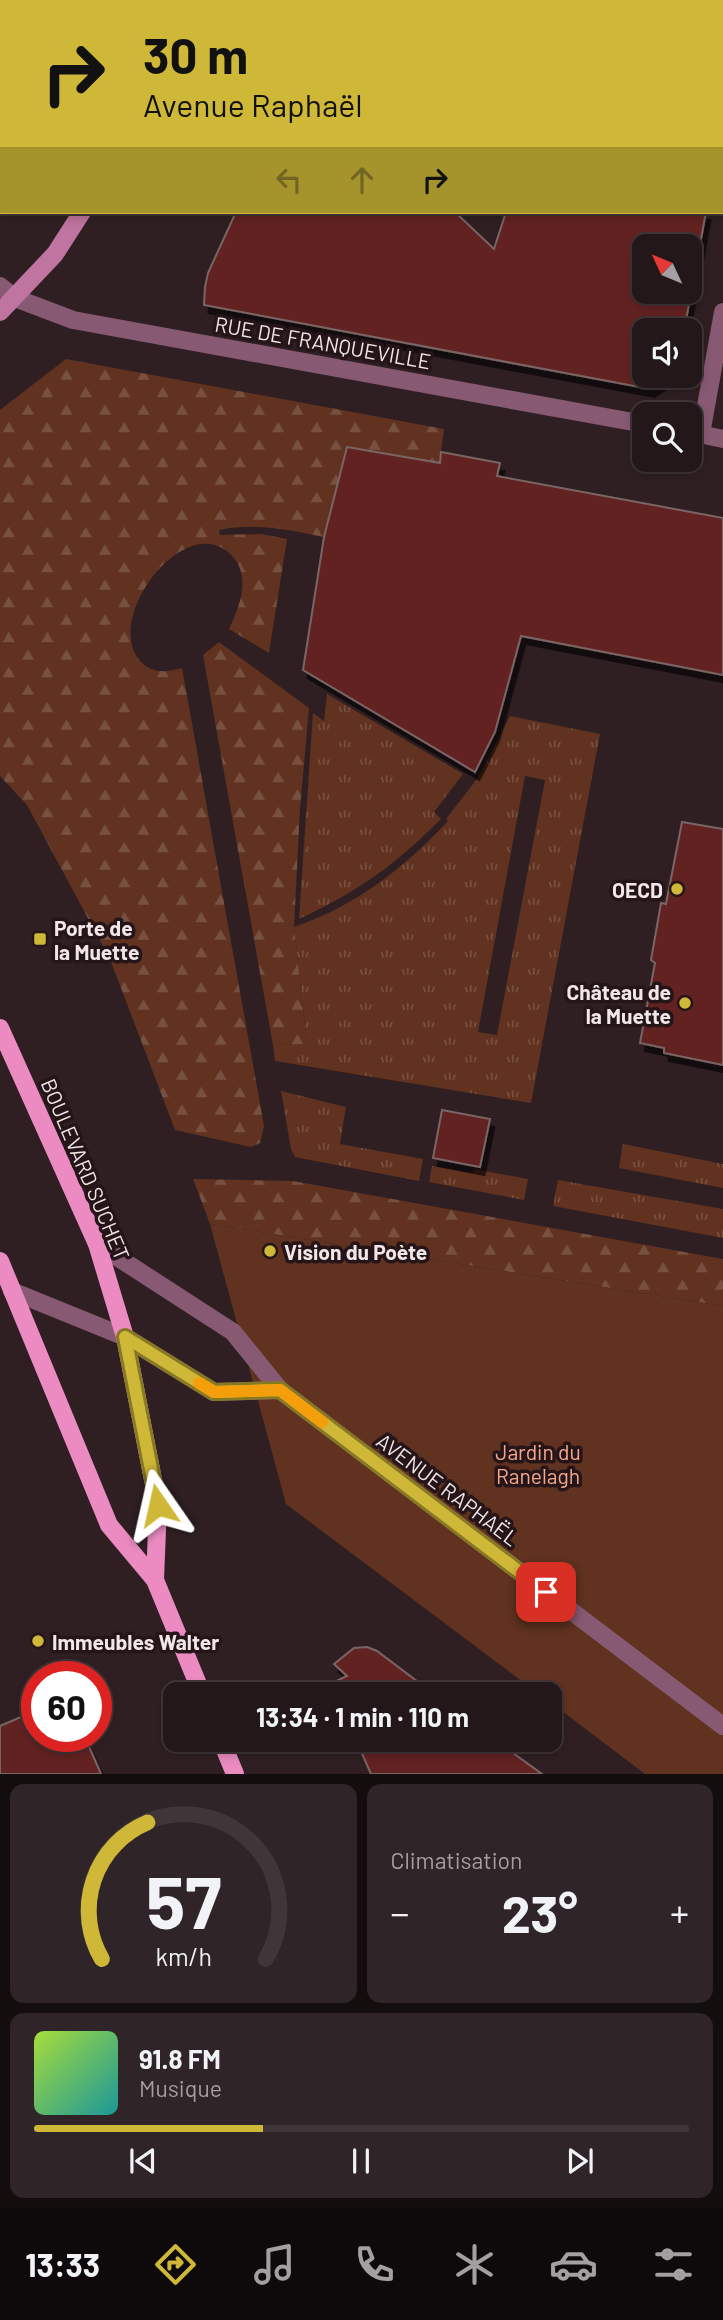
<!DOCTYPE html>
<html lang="fr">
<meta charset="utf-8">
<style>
body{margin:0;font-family:Barlow,sans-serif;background:#2f2427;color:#f1f3f6;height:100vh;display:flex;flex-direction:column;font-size:26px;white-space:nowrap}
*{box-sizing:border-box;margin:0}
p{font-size:23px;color:#a39fa2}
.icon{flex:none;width:38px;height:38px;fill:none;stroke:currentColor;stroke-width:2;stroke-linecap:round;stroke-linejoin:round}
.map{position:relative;height:1774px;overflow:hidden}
.panel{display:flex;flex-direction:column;gap:10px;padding:10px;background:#130d0e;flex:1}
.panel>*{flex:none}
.hud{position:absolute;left:0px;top:0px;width:724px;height:214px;box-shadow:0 4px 10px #0003,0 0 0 2px #403639;background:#cfb837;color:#111;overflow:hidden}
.needle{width:46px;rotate:314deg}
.fabs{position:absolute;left:632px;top:234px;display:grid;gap:14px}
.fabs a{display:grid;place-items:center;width:70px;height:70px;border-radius:14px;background:#23171a;box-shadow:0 4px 10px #0003,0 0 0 2px #403639;font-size:35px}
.speed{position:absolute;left:21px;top:1661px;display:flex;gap:14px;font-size:35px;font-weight:700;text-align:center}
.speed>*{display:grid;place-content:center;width:91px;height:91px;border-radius:50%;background:#23171a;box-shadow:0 4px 10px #0003,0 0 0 2px #403639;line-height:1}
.speed .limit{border:10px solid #d22;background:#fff;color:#111}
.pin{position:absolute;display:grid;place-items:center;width:60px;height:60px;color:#fff;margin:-30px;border-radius:14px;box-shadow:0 4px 10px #0006}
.me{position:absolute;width:77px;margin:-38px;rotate:349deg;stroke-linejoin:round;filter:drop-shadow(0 0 5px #0008)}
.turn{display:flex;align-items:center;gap:24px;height:147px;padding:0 28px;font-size:32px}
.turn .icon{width:91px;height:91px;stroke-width:2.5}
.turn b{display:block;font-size:49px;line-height:60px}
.lanes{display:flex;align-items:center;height:66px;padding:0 28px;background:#0003;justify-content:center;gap:35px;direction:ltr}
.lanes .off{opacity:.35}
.big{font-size:52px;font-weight:700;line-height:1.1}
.panel .card{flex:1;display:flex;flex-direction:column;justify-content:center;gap:10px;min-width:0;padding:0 24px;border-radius:14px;background:#2f2427}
.panel .dial{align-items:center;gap:0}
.dial svg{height:182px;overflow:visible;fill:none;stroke:#403639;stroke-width:7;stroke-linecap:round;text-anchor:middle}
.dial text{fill:#f1f3f6;stroke:none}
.song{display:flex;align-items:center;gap:21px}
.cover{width:84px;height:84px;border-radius:10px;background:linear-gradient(135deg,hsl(80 70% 55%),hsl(180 70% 35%))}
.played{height:7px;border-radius:4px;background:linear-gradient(90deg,#cfb837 35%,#403639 35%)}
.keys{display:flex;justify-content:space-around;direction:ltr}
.heat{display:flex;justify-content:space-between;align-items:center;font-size:38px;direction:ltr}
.panel .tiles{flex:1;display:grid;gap:10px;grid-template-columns:1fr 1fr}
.card:last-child{grid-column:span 2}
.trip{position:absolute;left:163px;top:1682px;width:399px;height:70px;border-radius:14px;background:#23171a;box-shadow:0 4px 10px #0003,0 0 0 2px #403639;font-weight:700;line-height:70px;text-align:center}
.dock{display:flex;height:112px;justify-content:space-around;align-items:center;background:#0e090a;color:#a39fa2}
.dock .icon{width:49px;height:49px}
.dock .on{color:#cfb837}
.dock b{font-size:32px;color:#f1f3f6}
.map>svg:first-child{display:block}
.grass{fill:url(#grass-tufts);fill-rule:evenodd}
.forest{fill:url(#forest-firs)}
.park{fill:#60321f}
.building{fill:#642121;stroke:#796563;stroke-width:2;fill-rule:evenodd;filter:url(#shadow)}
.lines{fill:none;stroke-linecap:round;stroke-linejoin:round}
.minor{stroke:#875972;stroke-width:18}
.tertiary{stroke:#875972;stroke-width:18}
.secondary{stroke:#bf759f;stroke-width:18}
.primary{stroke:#eb8bc1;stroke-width:18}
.route-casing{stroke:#877824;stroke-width:18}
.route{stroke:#cfb837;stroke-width:12}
.slow{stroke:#f59e0b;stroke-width:12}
.poi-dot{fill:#cfb837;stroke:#251519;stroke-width:2.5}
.labels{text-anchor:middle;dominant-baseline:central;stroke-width:7;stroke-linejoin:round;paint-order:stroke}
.street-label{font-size:21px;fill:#f1e6e8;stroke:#251519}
.poi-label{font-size:21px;font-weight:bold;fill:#f1e6e8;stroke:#251519;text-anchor:start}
.park-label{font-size:21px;fill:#f6a98a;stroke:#251519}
</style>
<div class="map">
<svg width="723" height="1774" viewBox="0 0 723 1774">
<defs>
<pattern id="grass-tufts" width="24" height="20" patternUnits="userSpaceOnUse" patternTransform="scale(1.75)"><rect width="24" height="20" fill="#60321f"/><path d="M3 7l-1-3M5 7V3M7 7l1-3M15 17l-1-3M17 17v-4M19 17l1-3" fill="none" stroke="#775040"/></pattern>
<pattern id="forest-firs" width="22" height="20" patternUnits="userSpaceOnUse" patternTransform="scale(1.75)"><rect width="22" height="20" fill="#60321f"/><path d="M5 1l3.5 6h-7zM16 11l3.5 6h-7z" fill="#775040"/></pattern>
<filter id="shadow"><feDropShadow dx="4.5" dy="8" stdDeviation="0" flood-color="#0009"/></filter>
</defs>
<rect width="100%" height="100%" fill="#2f1f22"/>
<g class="grass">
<path d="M 327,694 L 463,774 L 434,812 L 441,819 C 396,864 358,892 299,919 L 313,713 L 324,721 Z"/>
<path d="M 510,716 L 600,734 L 531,1103 L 275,1061 L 273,1045 L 307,1044 L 294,927 C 356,906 404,868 448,821 L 446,819 L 477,779 ZM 525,776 L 545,780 L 497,1035 L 478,1032 Z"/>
<path d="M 281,1091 L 346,1107 L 340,1144 L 423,1159 L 419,1181 L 295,1157 L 291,1149 Z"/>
<path d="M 623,1144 L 723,1164 L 723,1188 L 619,1168 Z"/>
<path d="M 432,1166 L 473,1173 L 474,1169 L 528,1179 L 524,1200 L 429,1182 Z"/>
<path d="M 558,1180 L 723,1209 L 723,1238 L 553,1206 Z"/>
</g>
<g class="forest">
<path d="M 66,359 L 444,429 L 439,464 L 347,447 L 324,537 C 289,530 255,522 219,530 L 220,535 L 261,534 L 287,539 L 269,653 L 229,629 C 239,607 251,580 234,558 C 188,503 99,621 142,663 C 154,674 167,672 182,668 L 264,1126 L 260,1143 L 251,1147 L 175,1130 L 110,959 L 27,805 L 0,776 L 0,410 Z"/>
<path d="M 219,642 L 309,708 L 300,809 L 294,927 L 307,1044 L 273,1045 L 203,655 Z"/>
<path d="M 193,1179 L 293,1181 L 723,1259 L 723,1306 L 210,1224 Z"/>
</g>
<path class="park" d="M 210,1224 L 723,1306 L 723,1774 L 645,1774 L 550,1702 L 550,1694 L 539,1694 L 286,1504 Z"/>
<g class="building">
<path d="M 236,212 L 455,212 L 494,249 L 506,212 L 706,212 L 684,331 L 644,331 L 644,376 L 670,376 L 650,389 L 204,305 L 205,287 L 208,273 ZM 644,247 L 690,247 L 690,292 L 644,292 Z"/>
<path d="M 347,447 L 440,463 L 441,452 L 500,463 L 497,476 L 723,518 L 723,675 L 521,636 L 495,732 L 475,772 L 303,670 L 324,537 Z"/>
<path d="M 682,822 L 723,829 L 723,1065 L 664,1053 L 664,1048 L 640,1043 L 655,963 L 651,960 L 661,903 L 666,904 Z"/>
<path d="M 442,1110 L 490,1119 L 480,1167 L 433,1158 Z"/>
<path d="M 367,1647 L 377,1651 L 434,1694 L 337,1694 L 332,1683 L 347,1676 L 334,1664 L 354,1648 Z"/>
<path d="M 37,1710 L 37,1736 L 80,1736 L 83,1742 L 87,1742 L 101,1774 L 0,1774 L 0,1726 Z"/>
<path d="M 356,1740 L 495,1740 L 542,1774 L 371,1774 Z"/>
</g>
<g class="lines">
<g class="minor">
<path d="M 0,286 L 15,298 L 73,320 L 644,424"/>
<path d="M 690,432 L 723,439"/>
<path d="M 701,434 L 723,312"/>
</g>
<g class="tertiary">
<path d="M 97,1244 L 233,1332 L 280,1390 L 723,1726"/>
<path d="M 12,1291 L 125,1337 L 214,1392 L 280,1390"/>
</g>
<g class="secondary">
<path d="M 55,2 L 56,0"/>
<path d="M 188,2 L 189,0"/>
<path d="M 0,119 L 2,116"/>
<path d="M 0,312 L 55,254 L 82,212"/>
</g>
<g class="primary">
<path d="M 0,1028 L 97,1244 L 125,1337 L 158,1505 L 155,1580"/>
<path d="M 0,1261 L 109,1525 L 155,1580 L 202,1694"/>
<path d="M 221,1740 L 235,1774"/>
</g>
</g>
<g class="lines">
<defs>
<path id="route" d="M 158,1505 L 125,1337 L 214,1392 L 280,1390 L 546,1592"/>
</defs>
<use href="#route" class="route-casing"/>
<use href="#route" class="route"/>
<path class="slow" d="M 199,1383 L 214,1392 L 280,1390 L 322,1422"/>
</g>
<g class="poi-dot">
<circle cx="677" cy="889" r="7"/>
<rect x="33" y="932" width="14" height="14" rx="3.5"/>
<circle cx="685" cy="1003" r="7"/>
<circle cx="270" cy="1251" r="7"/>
<circle cx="38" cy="1641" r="7"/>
</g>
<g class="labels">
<g class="street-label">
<text transform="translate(323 342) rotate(10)">RUE DE FRANQUEVILLE</text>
<text transform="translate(86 1169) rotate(67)">BOULEVARD SUCHET</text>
<text transform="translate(448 1489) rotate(37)">AVENUE RAPHAËL</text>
</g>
<g class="poi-label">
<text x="663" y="889" text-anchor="end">OECD</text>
<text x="54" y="927">Porte de<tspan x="54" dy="24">la Muette</tspan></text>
<text x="671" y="991" text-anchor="end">Château de<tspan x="671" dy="24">la Muette</tspan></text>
<text x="284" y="1251">Vision du Poète</text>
<text x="52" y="1641">Immeubles Walter</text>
</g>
<g class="park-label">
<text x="538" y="1451">Jardin du<tspan x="538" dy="24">Ranelagh</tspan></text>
</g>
</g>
</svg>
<div class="fabs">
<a><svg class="needle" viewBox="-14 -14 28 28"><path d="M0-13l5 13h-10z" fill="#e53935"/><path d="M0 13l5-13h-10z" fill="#a39fa2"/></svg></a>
<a><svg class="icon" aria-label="sound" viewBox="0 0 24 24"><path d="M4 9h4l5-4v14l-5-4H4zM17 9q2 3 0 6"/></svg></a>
<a><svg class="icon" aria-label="search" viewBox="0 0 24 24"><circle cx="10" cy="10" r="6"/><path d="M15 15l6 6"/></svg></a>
</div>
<div class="speed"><div class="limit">60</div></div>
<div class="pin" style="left:546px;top:1592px;background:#d93025"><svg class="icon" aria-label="arrive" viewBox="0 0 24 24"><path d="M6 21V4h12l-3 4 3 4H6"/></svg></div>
<svg class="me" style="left:158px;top:1505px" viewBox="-20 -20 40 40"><path d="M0-17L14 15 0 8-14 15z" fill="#cfb837" stroke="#fff" stroke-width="4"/></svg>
<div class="trip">13:34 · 1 min · 110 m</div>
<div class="hud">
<div class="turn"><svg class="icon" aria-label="right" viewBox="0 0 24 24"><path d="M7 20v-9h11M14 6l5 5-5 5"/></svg><div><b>30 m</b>Avenue Raphaël</div></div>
<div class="lanes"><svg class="icon off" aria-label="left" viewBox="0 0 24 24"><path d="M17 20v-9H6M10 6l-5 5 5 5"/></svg><svg class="icon off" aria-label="ahead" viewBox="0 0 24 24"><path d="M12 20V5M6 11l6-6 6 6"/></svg><svg class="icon" aria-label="right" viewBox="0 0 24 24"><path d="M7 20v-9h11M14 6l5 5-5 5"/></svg></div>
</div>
</div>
<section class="panel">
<div class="tiles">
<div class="card dial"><svg viewBox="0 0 100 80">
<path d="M14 69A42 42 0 1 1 86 69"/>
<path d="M14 69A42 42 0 0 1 34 9" stroke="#cfb837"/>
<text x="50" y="56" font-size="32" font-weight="700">57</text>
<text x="50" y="72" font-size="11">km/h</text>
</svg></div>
<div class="card"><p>Climatisation</p>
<div class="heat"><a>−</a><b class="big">23°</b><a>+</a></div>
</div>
<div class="card">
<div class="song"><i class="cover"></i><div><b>91.8 FM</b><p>Musique</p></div></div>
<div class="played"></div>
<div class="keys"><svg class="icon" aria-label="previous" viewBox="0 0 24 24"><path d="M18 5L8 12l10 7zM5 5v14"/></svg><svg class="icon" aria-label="pause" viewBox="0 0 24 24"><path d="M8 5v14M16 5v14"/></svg><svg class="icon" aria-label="next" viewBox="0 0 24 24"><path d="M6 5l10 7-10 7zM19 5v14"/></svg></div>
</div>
</div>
</section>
<nav class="dock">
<b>13:33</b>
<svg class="icon on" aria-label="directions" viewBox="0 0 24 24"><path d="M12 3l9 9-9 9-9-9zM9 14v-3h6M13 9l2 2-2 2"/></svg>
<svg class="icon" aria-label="music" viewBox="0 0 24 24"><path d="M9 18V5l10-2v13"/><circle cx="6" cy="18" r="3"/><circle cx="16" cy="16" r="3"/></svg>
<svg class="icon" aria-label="phone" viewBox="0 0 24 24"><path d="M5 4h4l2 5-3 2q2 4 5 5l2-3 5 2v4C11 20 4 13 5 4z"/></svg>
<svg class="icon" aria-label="climate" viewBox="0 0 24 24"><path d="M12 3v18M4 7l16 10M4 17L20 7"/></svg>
<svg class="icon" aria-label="car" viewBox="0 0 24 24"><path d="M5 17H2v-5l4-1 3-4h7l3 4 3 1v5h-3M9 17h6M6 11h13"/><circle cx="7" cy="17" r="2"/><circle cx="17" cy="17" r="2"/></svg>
<svg class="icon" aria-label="filters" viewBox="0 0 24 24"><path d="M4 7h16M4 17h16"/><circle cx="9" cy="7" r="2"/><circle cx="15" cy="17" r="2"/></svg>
</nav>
